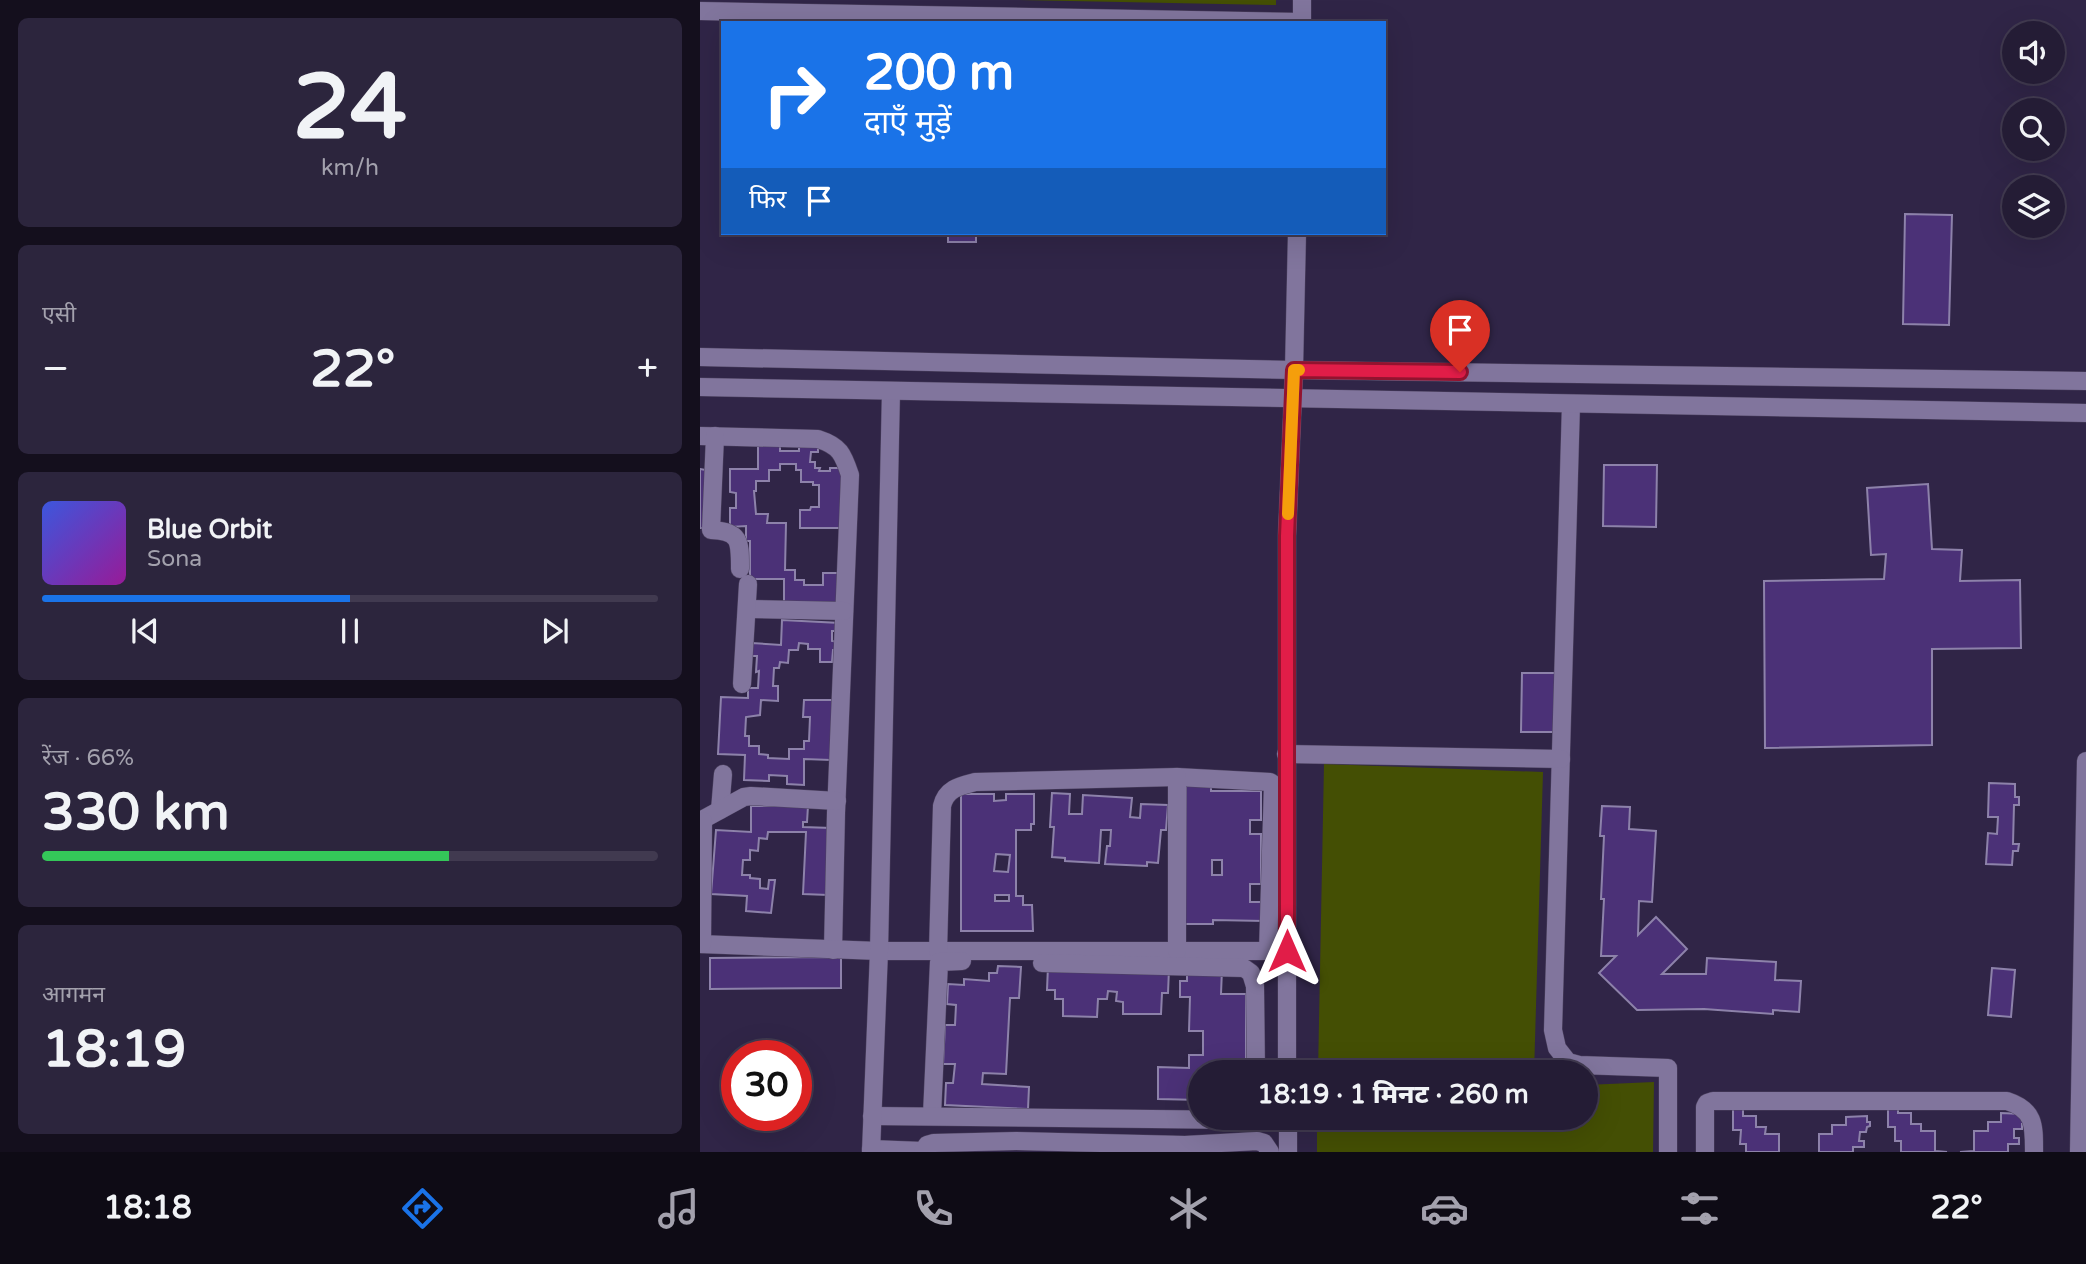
<!DOCTYPE html>
<html lang="hi">
<meta charset="utf-8">
<style>
body{margin:0;font-family:"Varela Round","Noto Sans Devanagari",sans-serif;background:#2c253d;color:#f1f3f6;height:100vh;display:flex;flex-direction:column;font-size:26px;white-space:nowrap}
*{box-sizing:border-box;margin:0}
p{font-size:23px;color:#a3a1ad}
.icon{flex:none;width:38px;height:38px;fill:none;stroke:currentColor;stroke-width:2;stroke-linecap:round;stroke-linejoin:round}
.map{position:relative;flex:1;overflow:hidden}
.drawer{display:flex;flex-direction:column;gap:18px;padding:18px;background:#140f1d;width:700px}
.drawer>*{flex:none}
.banner{position:absolute;left:21px;top:21px;width:665px;height:214px;border-radius:0px;box-shadow:0 7px 28px #0002,0 0 0 2px #413a50;background:#1a73e8;color:#fff;overflow:hidden}
.tools{position:absolute;left:1302px;top:21px;display:grid;gap:14px}
.tools a{display:grid;place-items:center;width:63px;height:63px;border-radius:50%;background:#241c35;box-shadow:0 7px 28px #0002,0 0 0 2px #413a50;font-size:35px}
.speed{position:absolute;left:21px;top:1040px;display:flex;gap:14px;font-size:35px;font-weight:700;text-align:center}
.speed>*{display:grid;place-content:center;width:91px;height:91px;border-radius:50%;background:#241c35;box-shadow:0 7px 28px #0002,0 0 0 2px #413a50;line-height:1}
.speed .limit{border:10px solid #d22;background:#fff;color:#111}
.pin{position:absolute;display:grid;place-items:center;width:60px;height:60px;color:#fff;margin:-72px -30px;border-radius:50% 50% 50% 0;rotate:-45deg;box-shadow:0 0 7px #0007}
.pin .icon{rotate:45deg}
.me{position:absolute;width:77px;margin:-38px;rotate:0deg;stroke-linejoin:round;filter:drop-shadow(0 0 5px #0008)}
.turn{display:flex;align-items:center;gap:24px;height:147px;padding:0 28px;font-size:32px}
.turn .icon{width:91px;height:91px;stroke-width:2.5}
.turn b{display:block;font-size:49px;line-height:60px}
.then{display:flex;align-items:center;height:66px;padding:0 28px;background:#0003;gap:14px;font-size:26px}
.big{font-size:52px;font-weight:800;line-height:1.1}
.drawer .tile{flex:1;display:flex;flex-direction:column;justify-content:center;gap:10px;min-width:0;padding:0 24px;border-radius:10px;background:#2c253d}
.drawer .dial{align-items:center;gap:0}
.dial b{font-size:91px;line-height:1}
.song{display:flex;align-items:center;gap:21px}
.cover{width:84px;height:84px;border-radius:10px;background:linear-gradient(135deg,hsl(230 70% 55%),hsl(300 70% 35%))}
.played{height:7px;border-radius:4px;background:linear-gradient(90deg,#1a73e8 50%,#413a50 50%)}
.keys{display:flex;justify-content:space-around;direction:ltr}
.heat{display:flex;justify-content:space-between;align-items:center;font-size:38px;direction:ltr}
.charge{height:10px;border-radius:5px;background:linear-gradient(90deg,#34c759 66%,#413a50 0)}
.trip{position:absolute;left:488px;top:1060px;width:410px;height:70px;border-radius:35px;background:#241c35;box-shadow:0 7px 28px #0002,0 0 0 2px #413a50;font-weight:800;line-height:70px;text-align:center}
.tab-bar{display:flex;height:112px;justify-content:space-around;align-items:center;background:#0e0b15;color:#a3a1ad}
.tab-bar .icon{width:49px;height:49px}
.tab-bar .on{color:#1a73e8}
.tab-bar b{font-size:32px;color:#f1f3f6}
main{display:flex;flex:1;min-height:0}
.map>svg:first-child{display:block}
.green{fill:#444f04}
.building{fill:#4b3177;stroke:#8d82aa;stroke-width:2;fill-rule:evenodd}
.lines{fill:none;stroke-linecap:round;stroke-linejoin:round}
.minor-casing{stroke:#4d4360;stroke-width:19}
.tertiary-casing{stroke:#4d4360;stroke-width:19}
.minor{stroke:#81759d;stroke-width:18}
.tertiary{stroke:#81759d;stroke-width:18}
.route-casing{stroke:#92132f;stroke-width:18}
.route{stroke:#e11d48;stroke-width:12}
.slow{stroke:#f59e0b;stroke-width:12}
</style>
<main>
<section class="drawer">
<div class="tile dial"><b>24</b><p>km/h</p></div>
<div class="tile"><p>एसी</p>
<div class="heat"><a>−</a><b class="big">22°</b><a>+</a></div>
</div>
<div class="tile">
<div class="song"><i class="cover"></i><div><b>Blue Orbit</b><p>Sona</p></div></div>
<div class="played"></div>
<div class="keys"><svg class="icon" aria-label="previous" viewBox="0 0 24 24"><path d="M18 5L8 12l10 7zM5 5v14"/></svg><svg class="icon" aria-label="pause" viewBox="0 0 24 24"><path d="M8 5v14M16 5v14"/></svg><svg class="icon" aria-label="next" viewBox="0 0 24 24"><path d="M6 5l10 7-10 7zM19 5v14"/></svg></div>
</div>
<div class="tile"><p>रेंज · 66%</p><b class="big">330 km</b><div class="charge"></div></div>
<div class="tile"><p>आगमन</p><b class="big">18:19</b></div>
</section>
<div class="map">
<svg width="1386" height="1152" viewBox="0 0 1386 1152">
<rect width="100%" height="100%" fill="#302547"/>
<g class="green">
<path d="M 319,0 L 576,0 L 576,5 Z"/>
<path d="M 624,764 L 843,772 L 834,1073 L 618,1073 Z"/>
<path d="M 954,1082 L 953,1152 L 617,1152 L 617,1118 L 886,1118 L 886,1085 Z"/>
</g>
<g class="building">
<path d="M 1205,214 L 1252,215 L 1249,325 L 1203,324 Z"/>
<rect x="248" y="233" width="28" height="9"/>
<path d="M 58,442 L 80,442 L 80,451 L 99,451 L 99,442 L 118,443 L 118,452 L 111,452 L 110,462 L 115,462 L 115,468 L 120,468 L 119,471 L 130,471 L 130,468 L 142,468 L 141,528 L 100,528 L 100,510 L 110,510 L 111,507 L 119,507 L 119,485 L 113,485 L 113,482 L 101,482 L 101,470 L 96,470 L 96,464 L 80,464 L 80,470 L 69,470 L 69,481 L 56,481 L 56,491 L 54,491 L 56,514 L 68,514 L 67,523 L 86,523 L 85,570 L 95,570 L 95,580 L 104,580 L 104,585 L 123,585 L 123,573 L 139,573 L 139,608 L 84,608 L 84,579 L 50,579 L 50,541 L 46,541 L 46,526 L 30,527 L 30,508 L 36,508 L 36,493 L 30,492 L 30,469 L 58,469 Z"/>
<path d="M 904,465 L 957,465 L 956,527 L 903,526 Z"/>
<path d="M 0,469 L 6,470 L 3,528 L 0,528 Z"/>
<path d="M 1228,484 L 1232,549 L 1262,550 L 1260,581 L 1320,580 L 1321,648 L 1232,649 L 1232,745 L 1065,748 L 1064,581 L 1184,579 L 1186,554 L 1171,555 L 1167,488 Z"/>
<path d="M 82,620 L 140,623 L 139,631 L 132,631 L 132,641 L 138,642 L 137,650 L 133,650 L 132,662 L 120,662 L 120,649 L 108,649 L 108,644 L 99,643 L 98,650 L 89,650 L 88,663 L 80,662 L 79,668 L 74,668 L 73,686 L 78,686 L 78,701 L 61,700 L 60,715 L 46,717 L 45,736 L 49,736 L 49,746 L 59,746 L 59,754 L 68,755 L 68,758 L 89,759 L 89,749 L 104,749 L 104,741 L 109,741 L 110,717 L 103,717 L 104,700 L 133,700 L 131,760 L 104,759 L 104,785 L 87,784 L 87,776 L 69,775 L 69,781 L 44,780 L 45,755 L 18,754 L 21,697 L 48,698 L 48,688 L 58,688 L 59,671 L 56,672 L 57,656 L 51,656 L 52,643 L 81,645 Z"/>
<path d="M 822,673 L 859,673 L 859,732 L 821,732 Z"/>
<path d="M 486,781 L 511,782 L 511,791 L 561,791 L 561,820 L 550,820 L 550,834 L 561,834 L 561,884 L 550,884 L 550,902 L 565,902 L 565,921 L 513,920 L 513,924 L 485,924 ZM 512,860 L 522,860 L 522,875 L 512,875 Z"/>
<path d="M 1289,783 L 1315,784 L 1315,797 L 1319,797 L 1319,805 L 1314,805 L 1313,844 L 1319,844 L 1318,851 L 1313,851 L 1312,865 L 1286,864 L 1288,833 L 1297,834 L 1298,817 L 1288,817 Z"/>
<path d="M 352,793 L 370,794 L 369,814 L 382,814 L 383,795 L 432,798 L 430,817 L 440,818 L 441,804 L 468,805 L 466,830 L 461,830 L 458,863 L 447,862 L 447,866 L 405,864 L 407,846 L 410,846 L 411,830 L 401,830 L 399,863 L 365,861 L 365,858 L 352,857 L 354,827 L 350,827 Z"/>
<path d="M 261,794 L 294,794 L 294,801 L 306,800 L 306,794 L 334,794 L 334,824 L 331,824 L 331,830 L 316,830 L 316,896 L 323,896 L 323,905 L 332,905 L 333,931 L 261,931 ZM 296,854 L 310,855 L 308,872 L 294,871 ZM 295,895 L 309,895 L 309,901 L 295,901 Z"/>
<path d="M 51,806 L 108,806 L 107,822 L 103,822 L 103,827 L 131,828 L 128,895 L 103,894 L 106,832 L 68,832 L 67,839 L 59,838 L 58,851 L 50,850 L 50,860 L 43,860 L 42,875 L 50,875 L 50,878 L 60,879 L 60,888 L 68,889 L 69,880 L 75,880 L 71,913 L 46,911 L 47,896 L 11,894 L 16,830 L 51,832 Z"/>
<path d="M 902,806 L 930,807 L 929,829 L 956,831 L 952,902 L 939,901 L 938,935 L 956,917 L 987,949 L 962,974 L 1006,974 L 1007,958 L 1076,962 L 1075,980 L 1101,981 L 1099,1012 L 1073,1010 L 1073,1014 L 1004,1009 L 937,1010 L 899,973 L 916,956 L 901,956 L 904,899 L 901,899 L 904,836 L 900,836 Z"/>
<path d="M 141,957 L 141,988 L 10,989 L 10,958 Z"/>
<path d="M 298,966 L 321,967 L 319,998 L 310,998 L 306,1074 L 283,1073 L 282,1084 L 329,1087 L 328,1109 L 245,1105 L 246,1083 L 253,1083 L 255,1064 L 243,1064 L 245,1025 L 255,1025 L 256,1005 L 247,1004 L 248,984 L 264,985 L 264,979 L 289,981 L 289,973 L 297,973 Z"/>
<path d="M 348,966 L 469,969 L 468,993 L 462,993 L 461,1014 L 423,1014 L 423,1002 L 416,1001 L 417,992 L 408,991 L 407,999 L 398,999 L 397,1017 L 363,1016 L 363,999 L 355,999 L 355,990 L 347,990 Z"/>
<path d="M 1292,968 L 1315,970 L 1311,1017 L 1288,1015 Z"/>
<path d="M 487,969 L 522,969 L 521,994 L 546,994 L 546,1065 L 537,1065 L 537,1073 L 500,1073 L 500,1100 L 458,1099 L 458,1067 L 489,1068 L 489,1055 L 503,1055 L 503,1031 L 489,1031 L 490,997 L 480,997 L 480,981 L 487,981 Z"/>
<path d="M 1188,1102 L 1198,1102 L 1198,1113 L 1211,1113 L 1211,1124 L 1221,1124 L 1221,1131 L 1235,1131 L 1235,1151 L 1247,1152 L 1201,1152 L 1201,1141 L 1195,1141 L 1195,1127 L 1188,1127 Z"/>
<path d="M 1033,1105 L 1043,1105 L 1043,1116 L 1056,1116 L 1056,1127 L 1066,1127 L 1065,1134 L 1079,1134 L 1079,1152 L 1046,1152 L 1046,1144 L 1040,1144 L 1041,1130 L 1033,1130 Z"/>
<path d="M 1301,1113 L 1322,1114 L 1325,1124 L 1322,1124 L 1322,1129 L 1314,1129 L 1314,1138 L 1319,1138 L 1319,1144 L 1308,1144 L 1308,1152 L 1260,1152 L 1274,1151 L 1274,1131 L 1288,1131 L 1288,1122 L 1301,1122 Z"/>
<path d="M 1167,1116 L 1167,1122 L 1170,1122 L 1170,1126 L 1167,1127 L 1166,1132 L 1160,1132 L 1159,1141 L 1164,1141 L 1164,1147 L 1153,1147 L 1153,1152 L 1119,1152 L 1119,1134 L 1132,1134 L 1132,1125 L 1146,1125 L 1146,1117 Z"/>
</g>
<g class="lines">
<defs>
<g id="minor">
<path d="M 0,11 L 602,22"/>
<path d="M 602,23 L 602,0"/>
<path d="M 871,404 L 853,1030 L 857,1048 L 868,1062 L 879,1065 L 968,1068 L 968,1152"/>
<path d="M 0,436 L 118,439 C 140,446 143,454 150,475 L 136,813 L 133,950"/>
<path d="M 15,436 L 11,530 C 41,531 40,542 40,569"/>
<path d="M 48,609 L 144,611"/>
<path d="M 42,684 L 48,584"/>
<path d="M 586,754 L 861,759"/>
<path d="M 477,777 L 570,782 L 573,784 L 568,951"/>
<path d="M 20,810 L 23,774"/>
<path d="M 0,821 L 44,797 L 51,796 L 137,801"/>
<path d="M 0,944 L 179,951 L 587,951"/>
<path d="M 2,944 L 3,821"/>
<path d="M 238,951 L 242,806 C 246,789 259,786 275,782 L 477,777 L 477,951"/>
<path d="M 342,963 L 544,968 L 551,973 L 555,986 L 556,1073"/>
<path d="M 587,1073 L 587,536 L 594,370 L 597,233"/>
<path d="M 232,1115 L 239,962 L 262,961"/>
<path d="M 172,1116 L 541,1120 L 549,1118"/>
<path d="M 588,1118 L 588,1152"/>
<path d="M 171,1149 L 223,1151"/>
<path d="M 171,1152 L 179,951 L 191,391"/>
<path d="M 223,1152 L 227,1145 L 234,1143 L 316,1141 L 485,1145 L 557,1141 L 564,1143 L 570,1152"/>
<path d="M 1005,1152 L 1005,1107 L 1007,1103 L 1013,1101 L 1307,1101 C 1335,1110 1334,1126 1334,1152"/>
</g>
<g id="tertiary">
<path d="M 0,357 L 594,370 L 1386,381"/>
<path d="M 0,387 L 1386,413"/>
<path d="M 1379,1152 L 1386,761"/>
</g>
</defs>
<use href="#minor" class="minor-casing"/>
<use href="#tertiary" class="tertiary-casing"/>
<use href="#minor" class="minor"/>
<use href="#tertiary" class="tertiary"/>
</g>
<g class="lines">
<defs>
<path id="route" d="M 587,951 L 587,536 L 594,370 L 760,372"/>
</defs>
<use href="#route" class="route-casing"/>
<use href="#route" class="route"/>
<path class="slow" d="M 588,514 L 594,370 L 599,370"/>
</g>
</svg>
<div class="tools">
<a><svg class="icon" aria-label="sound" viewBox="0 0 24 24"><path d="M4 9h4l5-4v14l-5-4H4zM17 9q2 3 0 6"/></svg></a>
<a><svg class="icon" aria-label="search" viewBox="0 0 24 24"><circle cx="10" cy="10" r="6"/><path d="M15 15l6 6"/></svg></a>
<a><svg class="icon" aria-label="layers" viewBox="0 0 24 24"><path d="M12 4l9 5-9 5-9-5zM3 14l9 5 9-5"/></svg></a>
</div>
<div class="speed"><div class="limit">30</div></div>
<div class="pin" style="left:760px;top:372px;background:#d93025"><svg class="icon" aria-label="arrive" viewBox="0 0 24 24"><path d="M6 21V4h12l-3 4 3 4H6"/></svg></div>
<svg class="me" style="left:587px;top:951px" viewBox="-20 -20 40 40"><path d="M0-17L14 15 0 8-14 15z" fill="#e11d48" stroke="#fff" stroke-width="4"/></svg>
<div class="trip">18:19 · 1 मिनट · 260 m</div>
<div class="banner">
<div class="turn"><svg class="icon" aria-label="right" viewBox="0 0 24 24"><path d="M7 20v-9h11M14 6l5 5-5 5"/></svg><div><b>200 m</b>दाएँ मुड़ें</div></div>
<div class="then">फिर<svg class="icon" aria-label="arrive" viewBox="0 0 24 24"><path d="M6 21V4h12l-3 4 3 4H6"/></svg></div>
</div>
</div>
</main>
<nav class="tab-bar">
<b>18:18</b>
<svg class="icon on" aria-label="directions" viewBox="0 0 24 24"><path d="M12 3l9 9-9 9-9-9zM9 14v-3h6M13 9l2 2-2 2"/></svg>
<svg class="icon" aria-label="music" viewBox="0 0 24 24"><path d="M9 18V5l10-2v13"/><circle cx="6" cy="18" r="3"/><circle cx="16" cy="16" r="3"/></svg>
<svg class="icon" aria-label="phone" viewBox="0 0 24 24"><path d="M5 4h4l2 5-3 2q2 4 5 5l2-3 5 2v4C11 20 4 13 5 4z"/></svg>
<svg class="icon" aria-label="climate" viewBox="0 0 24 24"><path d="M12 3v18M4 7l16 10M4 17L20 7"/></svg>
<svg class="icon" aria-label="car" viewBox="0 0 24 24"><path d="M5 17H2v-5l4-1 3-4h7l3 4 3 1v5h-3M9 17h6M6 11h13"/><circle cx="7" cy="17" r="2"/><circle cx="17" cy="17" r="2"/></svg>
<svg class="icon" aria-label="filters" viewBox="0 0 24 24"><path d="M4 7h16M4 17h16"/><circle cx="9" cy="7" r="2"/><circle cx="15" cy="17" r="2"/></svg>
<b>22°</b>
</nav>
